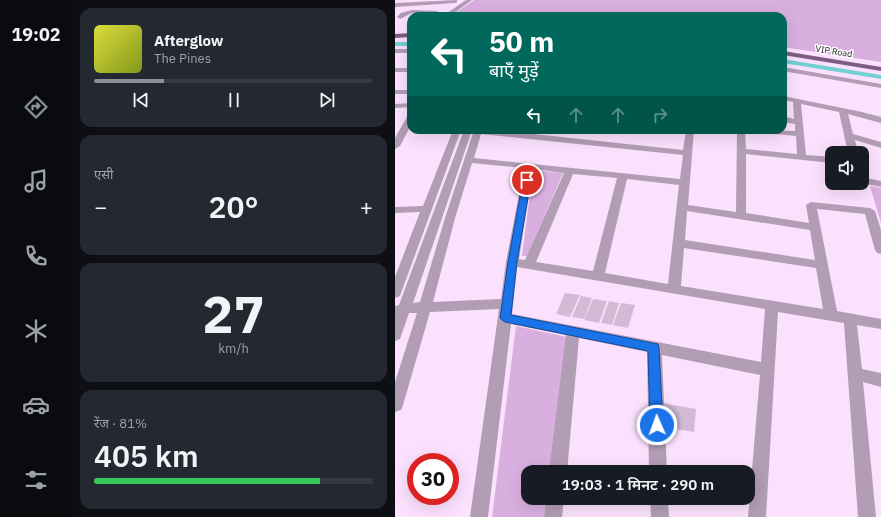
<!DOCTYPE html>
<html lang="hi">
<meta charset="utf-8">
<style>
body{margin:0;font-family:"IBM Plex Sans","Noto Sans Devanagari",sans-serif;background:#242831;color:#f1f3f6;height:100vh;display:flex;flex-direction:column;font-size:15px;white-space:nowrap}
*{box-sizing:border-box;margin:0}
p{font-size:13px;color:#9ea1a6}
.icon{flex:none;width:22px;height:22px;fill:none;stroke:currentColor;stroke-width:2;stroke-linecap:round;stroke-linejoin:round}
.map{position:relative;flex:1;overflow:hidden}
.drawer{display:flex;flex-direction:column;gap:8px;padding:8px;background:#0d0f14;width:323px}
.drawer>*{flex:none}
.hud{position:absolute;left:12px;top:12px;width:380px;height:122px;border-radius:12px;box-shadow:0 4px 16px #0002;background:#00695c;color:#fff;overflow:hidden}
.controls{position:absolute;left:430px;top:146px;display:grid;gap:8px}
.controls a{display:grid;place-items:center;width:44px;height:44px;border-radius:8px;background:#171b24;box-shadow:0 4px 16px #0002;font-size:20px}
.speed{position:absolute;left:12px;top:453px;display:flex;gap:8px;font-size:20px;font-weight:700;text-align:center}
.speed>*{display:grid;place-content:center;width:52px;height:52px;border-radius:50%;background:#171b24;box-shadow:0 4px 16px #0002;line-height:1}
.speed .limit{border:6px solid #d22;background:#fff;color:#111}
.pin{position:absolute;display:grid;place-items:center;width:34px;height:34px;color:#fff;margin:-17px;border:2px solid #fff;border-radius:50%;box-shadow:0 1px 4px #0007}
.me{position:absolute;width:44px;margin:-22px;rotate:358deg;stroke-linejoin:round;filter:drop-shadow(0 0 3px #0008)}
.turn{display:flex;align-items:center;gap:14px;height:84px;padding:0 16px;font-size:18px}
.turn .icon{width:52px;height:52px;stroke-width:2.5}
.turn b{display:block;font-size:28px;line-height:34px}
.lanes{display:flex;align-items:center;height:38px;padding:0 16px;background:#0003;justify-content:center;gap:20px;direction:ltr}
.lanes .off{opacity:.35}
.big{font-size:30px;font-weight:600;line-height:1.1}
.drawer .widget{flex:1;display:flex;flex-direction:column;justify-content:center;gap:6px;min-width:0;padding:0 14px;border-radius:12px;background:#242831}
.drawer .dial{align-items:center;gap:0}
.dial b{font-size:52px;line-height:1}
.song{display:flex;align-items:center;gap:12px}
.cover{width:48px;height:48px;border-radius:6px;background:linear-gradient(135deg,hsl(60 70% 55%),hsl(70 70% 35%))}
.played{height:4px;border-radius:2px;background:linear-gradient(90deg,#8c9099 25%,#363941 25%)}
.keys{display:flex;justify-content:space-around;direction:ltr}
.heat{display:flex;justify-content:space-between;align-items:center;font-size:22px;direction:ltr}
.charge{height:6px;border-radius:3px;background:linear-gradient(90deg,#34c759 81%,#363941 0)}
.trip{position:absolute;left:126px;top:465px;width:234px;height:40px;border-radius:12px;background:#171b24;box-shadow:0 4px 16px #0002;font-weight:600;line-height:40px;text-align:center}
main{display:flex;flex:1;min-height:0}
.tabs{display:flex;flex-direction:column;width:72px;justify-content:space-around;align-items:center;background:#090b0e;color:#9ea1a6}
.tabs .icon{width:28px;height:28px}
.tabs .on{color:#8c9099}
.tabs b{font-size:18px;color:#f1f3f6}
.map>svg:first-child{display:block}
.green{fill:#d9afdf}
.lines{fill:none;stroke-linecap:round;stroke-linejoin:round}
.canal{fill:#73d0d3;fill-rule:evenodd}
.building{fill:#d3bbd6}
.minor{fill:#b19db4;fill-rule:evenodd}
.major{fill:#7f5c84;fill-rule:evenodd}
.route{fill:#1a73e8;stroke:#114b97}
.labels{text-anchor:middle;dominant-baseline:central;stroke-width:3;stroke-linejoin:round;paint-order:stroke}
.far-street-label{font-size:9px;fill:#1c141e;stroke:#fff}
</style>
<main>
<nav class="tabs">
<b>19:02</b>
<svg class="icon on" aria-label="directions" viewBox="0 0 24 24"><path d="M12 3l9 9-9 9-9-9zM9 14v-3h6M13 9l2 2-2 2"/></svg>
<svg class="icon" aria-label="music" viewBox="0 0 24 24"><path d="M9 18V5l10-2v13"/><circle cx="6" cy="18" r="3"/><circle cx="16" cy="16" r="3"/></svg>
<svg class="icon" aria-label="phone" viewBox="0 0 24 24"><path d="M5 4h4l2 5-3 2q2 4 5 5l2-3 5 2v4C11 20 4 13 5 4z"/></svg>
<svg class="icon" aria-label="climate" viewBox="0 0 24 24"><path d="M12 3v18M4 7l16 10M4 17L20 7"/></svg>
<svg class="icon" aria-label="car" viewBox="0 0 24 24"><path d="M5 17H2v-5l4-1 3-4h7l3 4 3 1v5h-3M9 17h6M6 11h13"/><circle cx="7" cy="17" r="2"/><circle cx="17" cy="17" r="2"/></svg>
<svg class="icon" aria-label="filters" viewBox="0 0 24 24"><path d="M4 7h16M4 17h16"/><circle cx="9" cy="7" r="2"/><circle cx="15" cy="17" r="2"/></svg>
</nav>
<section class="drawer">
<div class="widget">
<div class="song"><i class="cover"></i><div><b>Afterglow</b><p>The Pines</p></div></div>
<div class="played"></div>
<div class="keys"><svg class="icon" aria-label="previous" viewBox="0 0 24 24"><path d="M18 5L8 12l10 7zM5 5v14"/></svg><svg class="icon" aria-label="pause" viewBox="0 0 24 24"><path d="M8 5v14M16 5v14"/></svg><svg class="icon" aria-label="next" viewBox="0 0 24 24"><path d="M6 5l10 7-10 7zM19 5v14"/></svg></div>
</div>
<div class="widget"><p>एसी</p>
<div class="heat"><a>−</a><b class="big">20°</b><a>+</a></div>
</div>
<div class="widget dial"><b>27</b><p>km/h</p></div>
<div class="widget"><p>रेंज · 81%</p><b class="big">405 km</b><div class="charge"></div></div>
</section>
<div class="map">
<svg width="486" height="517" viewBox="0 0 486 517">
<rect width="100%" height="100%" fill="#fbe1fe"/>
<g class="green">
<path d="M 79,0 L 486,0 L 486,62 L 388,47 L 388,16 L 56,16 Z"/>
<path d="M 138,170 L 168,173 L 132,256 L 127,256 Z"/>
<path d="M 475,186 L 486,188 L 486,223 Z"/>
<path d="M 121,326 L 172,337 L 155,472 L 133,472 L 133,498 L 151,498 L 149,517 L 97,517 Z"/>
</g>
<g class="lines">
<g class="canal">
<rect x="0" y="42" width="16" height="4"/>
<path d="M 388,59 L 486,75 L 486,79 L 388,63 Z"/>
</g>
</g>
<g class="building">
<path d="M 170,293 L 185,295 L 175,317 L 161,314 Z"/>
<path d="M 186,296 L 197,298 L 189,319 L 177,317 Z"/>
<path d="M 198,299 L 212,301 L 204,323 L 189,320 Z"/>
<path d="M 214,301 L 224,303 L 217,325 L 206,323 Z"/>
<path d="M 226,303 L 240,305 L 233,328 L 218,325 Z"/>
<path d="M 261,402 L 301,409 L 299,432 L 262,426 Z"/>
</g>
<g class="lines">
<g class="minor">
<path d="M 62,0 L 62,2 L 60,3 L 0,7 L 0,3 Z"/>
<path d="M 71,0 L 77,0 L 55,16 L 48,16 Z"/>
<path d="M 17,10 L 41,11 L 44,13 L 41,15 L 17,13 L 5,19 L 2,17 L 6,13 Z"/>
<rect x="0" y="49" width="16" height="4"/>
<path d="M 388,67 L 486,84 L 486,88 L 388,71 Z"/>
<rect x="0" y="68" width="16" height="4"/>
<rect x="0" y="90" width="16" height="4"/>
<path d="M 388,96 L 467,112 L 486,117 L 486,123 L 453,114 L 458,134 L 486,142 L 486,148 L 460,140 L 463,153 L 453,153 L 444,112 L 406,104 L 411,155 L 437,157 L 437,163 L 351,154 L 351,213 L 414,223 L 411,205 L 416,202 L 475,208 L 480,211 L 486,230 L 486,254 L 482,253 L 480,250 L 470,214 L 422,209 L 442,311 L 486,319 L 486,329 L 462,325 L 467,369 L 486,373 L 486,387 L 468,382 L 481,517 L 463,517 L 449,323 L 383,312 L 371,517 L 353,517 L 365,375 L 267,355 L 272,472 L 254,472 L 252,352 L 184,338 L 172,472 L 154,472 L 171,335 L 116,324 L 93,517 L 75,517 L 104,309 L 35,312 L 8,405 L 6,410 L 0,412 L 0,382 L 22,313 L 14,313 L 5,339 L 0,341 L 0,306 L 4,305 L 69,130 L 101,130 L 288,150 L 291,130 L 299,130 L 293,205 L 341,212 L 342,130 L 350,130 L 351,149 L 402,154 L 401,136 L 370,133 L 366,130 L 400,131 L 400,124 L 388,122 L 388,116 L 399,119 L 398,102 L 388,100 ZM 76,133 L 78,133 L 50,218 L 25,302 L 18,303 ZM 86,134 L 288,155 L 285,179 L 79,158 ZM 77,163 L 129,168 L 111,262 L 106,299 L 38,302 L 60,218 ZM 138,169 L 169,173 L 130,260 L 124,259 ZM 178,174 L 222,178 L 198,271 L 141,262 ZM 232,179 L 284,185 L 273,284 L 210,273 ZM 292,211 L 415,230 L 420,260 L 290,240 ZM 289,248 L 421,268 L 428,309 L 286,286 ZM 122,267 L 370,309 L 366,362 L 117,314 Z"/>
<path d="M 16,103 L 16,107 L 0,108 L 0,104 Z"/>
<path d="M 13,115 L 16,115 L 16,125 L 5,146 L 0,149 L 0,138 Z"/>
<path d="M 58,130 L 66,130 L 6,293 L 5,296 L 0,298 L 0,277 L 25,212 L 0,213 L 0,207 L 28,206 Z"/>
<path d="M 467,177 L 486,181 L 486,187 L 467,183 Z"/>
<path d="M 151,498 L 169,498 L 167,517 L 149,517 Z"/>
<path d="M 255,498 L 273,498 L 274,517 L 256,517 Z"/>
</g>
<g class="major">
<path d="M 16,33 L 16,37 L 0,38 L 0,34 Z"/>
<path d="M 388,51 L 486,67 L 486,71 L 388,55 Z"/>
</g>
</g>
<path class="route" d="M 132,177 L 136,180 L 122,262 L 116,315 L 263,344 L 264,348 L 268,425 L 266,429 L 262,431 L 257,429 L 255,425 L 253,351 L 110,322 L 107,320 L 105,318 L 113,262 L 128,180 Z"/>
<g class="labels">
<g class="far-street-label">
<text transform="translate(439 51) rotate(9)">VIP Road</text>
</g>
</g>
</svg>
<div class="controls">
<a><svg class="icon" aria-label="sound" viewBox="0 0 24 24"><path d="M4 9h4l5-4v14l-5-4H4zM17 9q2 3 0 6"/></svg></a>
</div>
<div class="speed"><div class="limit">30</div></div>
<div class="pin" style="left:132px;top:180px;background:#d93025"><svg class="icon" aria-label="arrive" viewBox="0 0 24 24"><path d="M6 21V4h12l-3 4 3 4H6"/></svg></div>
<svg class="me" style="left:262px;top:425px" viewBox="-20 -20 40 40"><circle r="17" fill="#1a73e8" stroke="#fff" stroke-width="3"/><path d="M0-11L8 9 0 5-8 9z" fill="#fff"/></svg>
<div class="trip">19:03 · 1 मिनट · 290 m</div>
<div class="hud">
<div class="turn"><svg class="icon" aria-label="left" viewBox="0 0 24 24"><path d="M17 20v-9H6M10 6l-5 5 5 5"/></svg><div><b>50 m</b>बाएँ मुड़ें</div></div>
<div class="lanes"><svg class="icon" aria-label="left" viewBox="0 0 24 24"><path d="M17 20v-9H6M10 6l-5 5 5 5"/></svg><svg class="icon off" aria-label="ahead" viewBox="0 0 24 24"><path d="M12 20V5M6 11l6-6 6 6"/></svg><svg class="icon off" aria-label="ahead" viewBox="0 0 24 24"><path d="M12 20V5M6 11l6-6 6 6"/></svg><svg class="icon off" aria-label="right" viewBox="0 0 24 24"><path d="M7 20v-9h11M14 6l5 5-5 5"/></svg></div>
</div>
</div>
</main>
